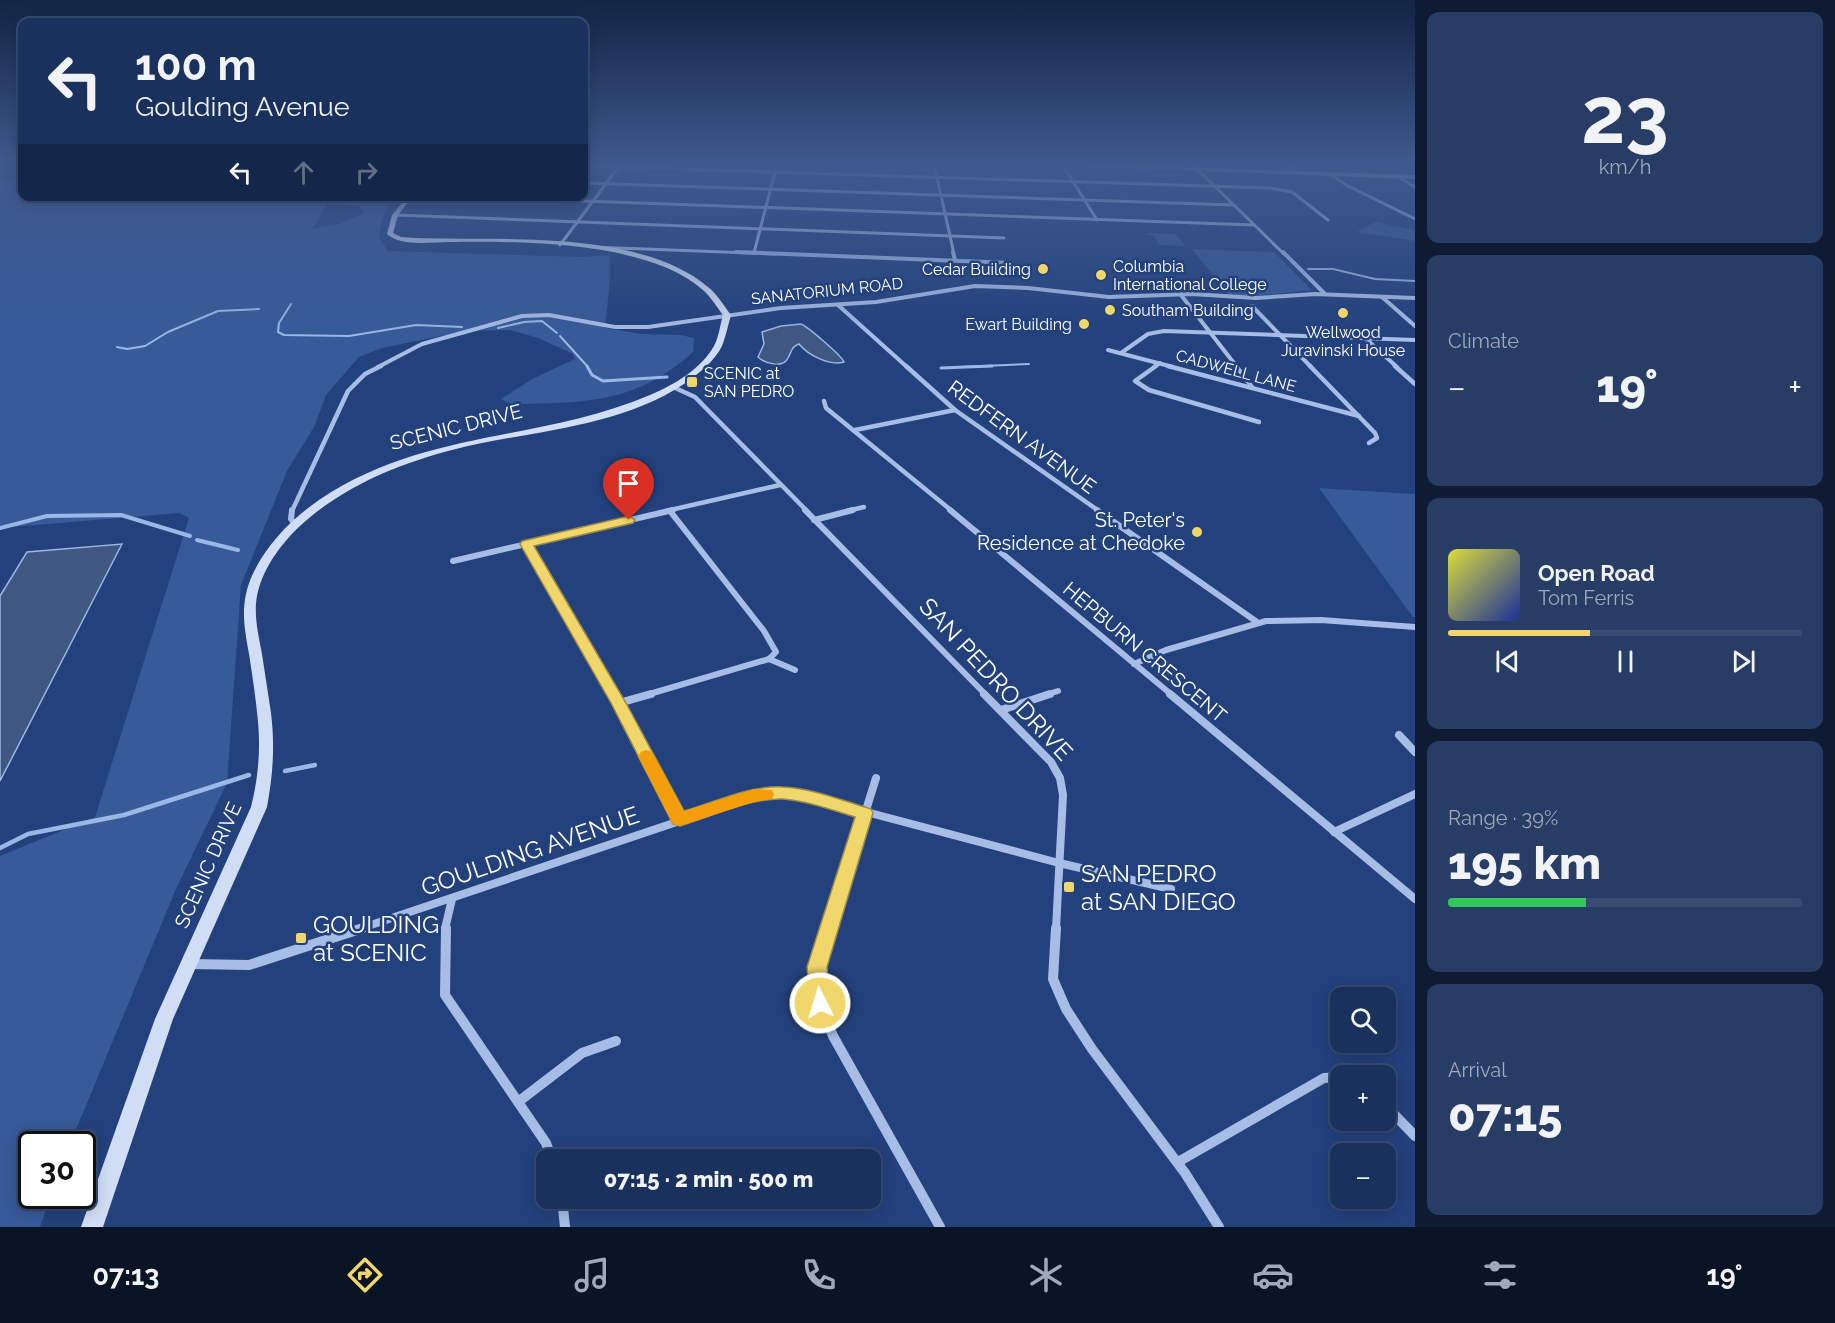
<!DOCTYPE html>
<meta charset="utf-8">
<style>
body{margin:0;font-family:Raleway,sans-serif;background:#273d66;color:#f1f3f6;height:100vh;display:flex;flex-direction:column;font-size:22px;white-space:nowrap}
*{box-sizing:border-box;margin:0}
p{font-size:20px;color:#9fa9bc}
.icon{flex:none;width:33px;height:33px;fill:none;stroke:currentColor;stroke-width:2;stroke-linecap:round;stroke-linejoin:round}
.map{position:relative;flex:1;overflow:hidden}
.sheet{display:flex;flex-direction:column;gap:12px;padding:12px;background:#0e1b33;width:420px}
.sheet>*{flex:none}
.hud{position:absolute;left:18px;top:18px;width:570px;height:183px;border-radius:12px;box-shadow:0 3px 15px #0003,0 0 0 2px #384c72;background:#1a315d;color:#f1f3f6;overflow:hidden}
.controls{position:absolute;left:1330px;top:987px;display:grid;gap:12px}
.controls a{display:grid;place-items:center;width:66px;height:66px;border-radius:12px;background:#1a315d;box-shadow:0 3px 15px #0003,0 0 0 2px #384c72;font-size:30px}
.speed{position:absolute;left:18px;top:1131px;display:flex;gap:12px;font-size:30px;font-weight:700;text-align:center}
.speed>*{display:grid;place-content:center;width:78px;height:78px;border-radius:50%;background:#1a315d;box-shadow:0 3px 15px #0003,0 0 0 2px #384c72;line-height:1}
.speed .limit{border:3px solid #111;border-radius:9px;background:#fff;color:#111}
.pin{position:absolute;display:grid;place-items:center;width:51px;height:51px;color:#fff;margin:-62px -26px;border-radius:50% 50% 50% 0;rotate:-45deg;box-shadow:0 0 6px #0007}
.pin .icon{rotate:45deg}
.me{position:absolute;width:66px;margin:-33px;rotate:355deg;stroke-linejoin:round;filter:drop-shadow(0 0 4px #0008)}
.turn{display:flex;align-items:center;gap:21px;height:126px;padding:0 18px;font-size:27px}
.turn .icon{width:78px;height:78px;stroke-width:2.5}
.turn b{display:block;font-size:42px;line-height:51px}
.lanes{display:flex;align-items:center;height:57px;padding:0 18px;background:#0003;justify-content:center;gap:30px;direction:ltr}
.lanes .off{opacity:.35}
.big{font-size:45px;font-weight:800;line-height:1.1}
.sheet .card{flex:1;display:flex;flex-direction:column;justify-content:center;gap:9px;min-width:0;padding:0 21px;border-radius:12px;background:#273d66}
.sheet .dial{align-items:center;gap:0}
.dial b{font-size:78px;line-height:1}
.song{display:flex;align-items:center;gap:18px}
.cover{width:72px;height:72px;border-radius:9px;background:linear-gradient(135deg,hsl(60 70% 55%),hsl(230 70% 35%))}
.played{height:6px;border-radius:3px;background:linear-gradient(90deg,#f0d66b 40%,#384c72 40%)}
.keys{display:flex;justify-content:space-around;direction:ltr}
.heat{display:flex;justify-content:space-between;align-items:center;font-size:33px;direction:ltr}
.charge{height:9px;border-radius:4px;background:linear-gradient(90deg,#34c759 39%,#384c72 0)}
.trip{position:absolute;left:536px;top:1149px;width:345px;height:60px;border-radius:12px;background:#1a315d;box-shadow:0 3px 15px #0003,0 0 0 2px #384c72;font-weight:800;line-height:60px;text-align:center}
.tabs{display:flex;height:96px;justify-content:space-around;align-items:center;background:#0a1425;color:#9fa9bc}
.tabs .icon{width:42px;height:42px}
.tabs .active{color:#f0d66b}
.tabs b{font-size:27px;color:#f1f3f6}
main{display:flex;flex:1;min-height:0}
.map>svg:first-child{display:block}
.green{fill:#375a99;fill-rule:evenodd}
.water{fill:#405782;stroke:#9bb7e6;stroke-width:1.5}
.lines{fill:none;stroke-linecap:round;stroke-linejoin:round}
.stream-far3{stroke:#9bb7e6;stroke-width:2}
.stream-far2{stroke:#9bb7e6;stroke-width:3}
.stream-far1{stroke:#9bb7e6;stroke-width:4}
.stream{stroke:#9bb7e6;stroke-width:4.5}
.street-far5{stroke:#a7bde5;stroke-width:3}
.street-far4{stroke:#a7bde5;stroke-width:4}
.street-far3{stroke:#a7bde5;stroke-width:4.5}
.street-far2{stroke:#a7bde5;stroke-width:6}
.street-far1{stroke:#a7bde5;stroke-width:8}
.street{stroke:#a7bde5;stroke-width:10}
.secondary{fill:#d1ddf5;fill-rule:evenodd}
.route{fill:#f0d66b;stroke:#9c8b46;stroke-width:1.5}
.slow{fill:#f59e0b}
.poi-dot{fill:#f0d66b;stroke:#23417c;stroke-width:2}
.labels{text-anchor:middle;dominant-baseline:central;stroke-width:5;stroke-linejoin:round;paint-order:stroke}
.far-poi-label{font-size:16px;fill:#fff;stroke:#23417c;text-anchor:start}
.far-street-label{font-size:16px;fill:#fff;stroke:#23417c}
.street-label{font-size:20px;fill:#fff;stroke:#23417c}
.poi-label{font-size:20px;fill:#fff;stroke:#23417c;text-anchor:end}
.near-street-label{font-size:24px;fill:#fff;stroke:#23417c}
.near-poi-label{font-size:24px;fill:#fff;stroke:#23417c;text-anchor:start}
</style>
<main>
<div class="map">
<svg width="1415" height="1227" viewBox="0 0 1415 1227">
<rect width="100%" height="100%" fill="#23417c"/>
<g class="green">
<path d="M 22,180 L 22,196 L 398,197 C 384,206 381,222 379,238 L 388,251 L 584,257 L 609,255 C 612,279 607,303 605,328 L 642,334 L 681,335 L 694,338 L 693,352 C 636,404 584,403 511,404 L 501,399 L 532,379 L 575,359 L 573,354 L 538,338 L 510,330 L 466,331 L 382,348 L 359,357 L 326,395 L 314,427 L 287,471 L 241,585 L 227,783 L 176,889 L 70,1144 L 32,1144 L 32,1196 L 51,1196 L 40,1227 L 0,1227 L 0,856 L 95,817 L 189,518 L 179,513 L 0,528 L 0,181 ZM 328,203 L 360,206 L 365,213 L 342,223 L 312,229 Z"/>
<path d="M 1375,222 L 1415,230 L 1415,241 L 1357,232 Z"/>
<path d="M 1144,233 L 1175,234 L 1186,246 L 1160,245 L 1154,236 Z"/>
<path d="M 1192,249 L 1274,252 L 1312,290 L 1254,296 L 1229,295 Z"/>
<path d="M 1319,488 L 1415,494 L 1415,617 L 1413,617 Z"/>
</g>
<g class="water">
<path d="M 801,324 C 807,326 842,356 844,362 C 829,366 808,355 799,344 C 791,347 792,351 788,358 C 783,369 764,363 758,357 L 764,344 L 762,332 L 781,326 Z"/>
<path d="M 122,544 L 0,781 L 0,596 L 27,552 Z"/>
</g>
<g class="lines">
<g class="stream-far3">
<path d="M 1308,269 L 1333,269 L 1375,279 L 1415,281"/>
<path d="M 291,304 L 279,323 L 278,332 L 284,335 L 349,336 L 416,325 L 462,327"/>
<path d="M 498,328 L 524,322 L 542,321 L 557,333"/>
<path d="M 560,336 L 588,367"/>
<path d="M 117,347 L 127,349 L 145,346 L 168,332 L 218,311 L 259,309"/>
<path d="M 959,367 L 1029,364"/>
</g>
<g class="stream-far2">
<path d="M 587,366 L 592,375 L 603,381 L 667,377"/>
<path d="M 941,368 L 992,366"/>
</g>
<g class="stream-far1">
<path d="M 0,528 L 47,516 L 121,515 L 190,536"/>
<path d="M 197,540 L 238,550"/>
</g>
<g class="stream">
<path d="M 285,771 L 315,765"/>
<path d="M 0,848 L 28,834 L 124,815 L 249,775"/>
</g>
<g class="street-far5">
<path d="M 934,164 L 954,254"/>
<path d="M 1062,164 L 1097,220"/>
<path d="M 1192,164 L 1284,254"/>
<path d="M 1285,164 L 1296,173"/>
<path d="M 584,166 L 1270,188 L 1292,192 L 1328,220"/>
<path d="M 1330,174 L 1346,185 L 1415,219"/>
<path d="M 1397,176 L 1415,187"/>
<path d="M 584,183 L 1233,205"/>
<path d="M 114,196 L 206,196"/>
<path d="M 446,196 L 1254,225"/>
<path d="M 395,215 L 1004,238"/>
<path d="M 560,245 L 620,165"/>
<path d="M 592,247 L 775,254"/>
<path d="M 754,253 L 777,164"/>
</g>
<g class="street-far4">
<path d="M 736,252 L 1011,263"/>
<path d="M 953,252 L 955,260"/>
<path d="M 1283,252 L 1325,294"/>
<path d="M 1181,295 L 1237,367"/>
<path d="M 1382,297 L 1415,326"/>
<path d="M 838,305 L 907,367"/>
<path d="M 1252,306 L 1311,367"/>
<path d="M 1366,339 L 1397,367"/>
<path d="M 1108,350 L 1173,367"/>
<path d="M 1121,353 L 1148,334 L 1164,331 L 1415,340"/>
<path d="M 378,367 L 422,344 L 522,316 L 549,315 L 615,327 L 648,327 L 781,308 L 876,302 L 975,286 L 1028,288 L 1109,297 L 1192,294 L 1256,298 L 1315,294 L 1415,298"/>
<path d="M 1154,367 L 1160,363"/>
</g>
<g class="street-far3">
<path d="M 906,366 L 955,410 L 1099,511"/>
<path d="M 1156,366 L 1135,381 L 1149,390 L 1259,422"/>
<path d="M 1168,366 L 1359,416"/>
<path d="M 1236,366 L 1252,387"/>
<path d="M 1310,366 L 1375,433 L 1377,438 L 1369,443"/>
<path d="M 1395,366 L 1415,384"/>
<path d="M 673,387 L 695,397 L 807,511"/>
<path d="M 824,401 L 826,408 L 952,511"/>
<path d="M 855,430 L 955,410"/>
<path d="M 292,511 L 348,391 L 365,374 L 381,366"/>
<path d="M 666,511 L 780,485"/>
<path d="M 847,511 L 864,507"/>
</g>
<g class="street-far2">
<path d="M 292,510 L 291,519 L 295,524"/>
<path d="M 805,510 L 986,695"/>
<path d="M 950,510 L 1172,695"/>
<path d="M 1097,510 L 1257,622"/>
<path d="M 814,520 L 853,510"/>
<path d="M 527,544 L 614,695"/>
<path d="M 453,561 L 673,510"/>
<path d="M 769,659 L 795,670"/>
<path d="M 1134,664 L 1166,650 L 1266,621 L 1321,620 L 1415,627"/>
<path d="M 646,695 L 769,659 L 776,652 L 764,631 L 670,511"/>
<path d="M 1045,695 L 1058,691"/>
</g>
<g class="street-far1">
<path d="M 614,694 L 679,820"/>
<path d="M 984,694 L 1051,762 L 1060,778 L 1063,795 L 1056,929"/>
<path d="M 1170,694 L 1415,899"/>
<path d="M 619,703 L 651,694"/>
<path d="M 1001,710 L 1050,694"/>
<path d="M 1399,735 L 1415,752"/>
<path d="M 1334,832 L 1415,794"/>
<path d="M 359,929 L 754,796 L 781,793 L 802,795 L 1059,863 L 1171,889"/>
<path d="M 445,929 L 452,899"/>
<path d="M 829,929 L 876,778"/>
</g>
<g class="street">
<path d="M 446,928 L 445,995 L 546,1143 L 552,1160"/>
<path d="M 829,928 L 817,967 L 820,1003 L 833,1036 L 940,1227"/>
<path d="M 1056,928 L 1053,979 L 1066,1009 L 1092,1049 L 1185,1173 L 1219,1227"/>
<path d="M 191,964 L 249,965 L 363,928"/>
<path d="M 518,1102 L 582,1053 L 616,1041"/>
<path d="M 1386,1106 L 1415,1136"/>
<path d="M 1178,1162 L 1324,1078 L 1341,1077"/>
<path d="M 562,1198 L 565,1227"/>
</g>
<g class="secondary">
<path d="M 1019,164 L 1080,164 L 1415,175 L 1415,179 Z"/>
<path d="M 408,196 L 413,196 L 398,215 L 393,233 L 401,237 L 416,238 C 500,241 640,229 708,287 C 717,294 724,306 731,315 C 728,325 726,336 722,346 C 715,361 698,374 684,384 C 624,424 546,430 477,444 C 423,456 372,473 326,505 C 299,524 275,548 262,579 C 251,606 257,627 262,654 C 265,674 268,693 271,713 C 275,745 273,775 267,807 L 173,1019 L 103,1227 L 81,1227 L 155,1019 L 251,807 C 259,775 261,745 257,712 C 255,693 252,673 249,654 C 244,626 240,605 251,578 C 265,546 290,520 319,500 C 424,429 540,442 650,395 C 674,385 701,369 714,346 C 719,337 720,325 723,315 C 717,307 711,297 703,290 C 648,241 521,241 449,242 C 431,242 401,247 387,234 L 392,215 Z"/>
</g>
</g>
<linearGradient id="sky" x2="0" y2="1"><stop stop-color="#132444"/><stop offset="0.49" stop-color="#3f5a8e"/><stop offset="1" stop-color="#3f5a8e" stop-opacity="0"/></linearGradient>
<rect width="1415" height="336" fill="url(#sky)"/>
<path class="route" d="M 629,516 L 635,520 L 633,523 L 534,546 L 626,703 L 684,811 C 715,802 750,785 783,787 C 811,788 838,799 865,807 L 871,809 L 873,813 L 827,967 L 830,1003 L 827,1010 L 820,1012 L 813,1010 L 810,1003 L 807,967 L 855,817 C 832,810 807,801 783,799 C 749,798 712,816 680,826 L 673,824 L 611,703 L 520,544 L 522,541 Z"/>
<path class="slow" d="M 646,750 L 652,752 L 684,811 L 754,789 L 772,790 L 774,794 L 772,799 L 754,802 L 680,826 L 673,824 L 638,756 L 641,752 Z"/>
<g class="poi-dot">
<circle cx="1043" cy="269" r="6"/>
<circle cx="1101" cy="275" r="6"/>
<circle cx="1110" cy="310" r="6"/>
<circle cx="1343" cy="313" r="6"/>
<circle cx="1084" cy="324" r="6"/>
<rect x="686" y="376" width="12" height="12" rx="3"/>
<circle cx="1197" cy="532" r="6"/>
<rect x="1063" y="881" width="12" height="12" rx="3"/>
<rect x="295" y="932" width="12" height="12" rx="3"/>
</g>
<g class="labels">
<g class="far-poi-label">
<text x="1113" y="266">Columbia<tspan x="1113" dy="18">International College</tspan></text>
<text x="1031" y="269" text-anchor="end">Cedar Building</text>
<text x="1122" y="310">Southam Building</text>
<text x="1072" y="324" text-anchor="end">Ewart Building</text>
<text x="1343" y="332" text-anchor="middle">Wellwood<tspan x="1343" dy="18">Juravinski House</tspan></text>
<text x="704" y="373">SCENIC at<tspan x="704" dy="18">SAN PEDRO</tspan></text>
</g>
<g class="far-street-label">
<text transform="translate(827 291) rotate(-6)">SANATORIUM ROAD</text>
<text transform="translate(1236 371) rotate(15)">CADWELL LANE</text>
</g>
<g class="street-label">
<text transform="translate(456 427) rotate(-14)">SCENIC DRIVE</text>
<text transform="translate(1022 437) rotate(36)">REDFERN AVENUE</text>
<text transform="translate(1145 652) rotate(40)">HEPBURN CRESCENT</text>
<text transform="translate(208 865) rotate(-66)">SCENIC DRIVE</text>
</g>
<g class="poi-label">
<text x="1185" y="520">St. Peter's<tspan x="1185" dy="23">Residence at Chedoke</tspan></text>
</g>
<g class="near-street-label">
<text transform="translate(996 679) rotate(47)">SAN PEDRO DRIVE</text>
<text transform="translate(530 851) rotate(-19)">GOULDING AVENUE</text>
</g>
<g class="near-poi-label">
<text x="1081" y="873">SAN PEDRO<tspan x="1081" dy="28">at SAN DIEGO</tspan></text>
<text x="313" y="924">GOULDING<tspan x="313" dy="28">at SCENIC</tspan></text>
</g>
</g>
</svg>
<div class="controls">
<a><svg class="icon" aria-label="search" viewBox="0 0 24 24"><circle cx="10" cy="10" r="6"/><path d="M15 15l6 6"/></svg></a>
<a>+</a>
<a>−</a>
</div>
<div class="speed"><div class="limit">30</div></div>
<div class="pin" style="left:629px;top:520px;background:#d93025"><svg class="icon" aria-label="arrive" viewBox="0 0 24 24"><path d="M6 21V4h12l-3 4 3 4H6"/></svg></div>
<svg class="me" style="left:820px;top:1003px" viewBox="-20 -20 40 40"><circle r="17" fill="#f0d66b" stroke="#fff" stroke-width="3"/><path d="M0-11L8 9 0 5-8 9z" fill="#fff"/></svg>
<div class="trip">07:15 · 2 min · 500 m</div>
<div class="hud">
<div class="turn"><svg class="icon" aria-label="left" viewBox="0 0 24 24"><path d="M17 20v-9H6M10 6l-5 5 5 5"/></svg><div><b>100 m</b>Goulding Avenue</div></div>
<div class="lanes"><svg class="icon" aria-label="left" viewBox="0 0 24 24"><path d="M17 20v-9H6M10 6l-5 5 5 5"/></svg><svg class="icon off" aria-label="ahead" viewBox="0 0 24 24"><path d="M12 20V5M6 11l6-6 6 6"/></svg><svg class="icon off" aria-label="right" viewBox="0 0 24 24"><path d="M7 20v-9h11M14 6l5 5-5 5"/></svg></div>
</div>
</div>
<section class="sheet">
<div class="card dial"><b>23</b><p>km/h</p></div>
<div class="card"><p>Climate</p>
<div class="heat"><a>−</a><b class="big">19°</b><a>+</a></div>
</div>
<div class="card">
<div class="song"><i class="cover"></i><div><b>Open Road</b><p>Tom Ferris</p></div></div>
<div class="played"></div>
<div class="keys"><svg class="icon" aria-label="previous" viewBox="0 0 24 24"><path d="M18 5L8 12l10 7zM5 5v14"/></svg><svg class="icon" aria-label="pause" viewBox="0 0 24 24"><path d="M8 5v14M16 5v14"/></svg><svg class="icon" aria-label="next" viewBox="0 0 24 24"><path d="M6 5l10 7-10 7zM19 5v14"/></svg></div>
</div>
<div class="card"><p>Range · 39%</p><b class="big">195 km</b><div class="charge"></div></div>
<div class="card"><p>Arrival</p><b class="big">07:15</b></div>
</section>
</main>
<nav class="tabs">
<b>07:13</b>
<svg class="icon active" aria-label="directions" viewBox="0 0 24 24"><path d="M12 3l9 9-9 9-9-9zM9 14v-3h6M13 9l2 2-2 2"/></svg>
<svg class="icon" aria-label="music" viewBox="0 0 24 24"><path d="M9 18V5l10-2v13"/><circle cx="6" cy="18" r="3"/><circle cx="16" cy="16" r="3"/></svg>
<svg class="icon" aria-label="phone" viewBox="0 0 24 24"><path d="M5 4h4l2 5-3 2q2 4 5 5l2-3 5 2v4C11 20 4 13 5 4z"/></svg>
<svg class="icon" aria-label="climate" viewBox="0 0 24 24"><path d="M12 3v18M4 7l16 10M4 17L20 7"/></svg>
<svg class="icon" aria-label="car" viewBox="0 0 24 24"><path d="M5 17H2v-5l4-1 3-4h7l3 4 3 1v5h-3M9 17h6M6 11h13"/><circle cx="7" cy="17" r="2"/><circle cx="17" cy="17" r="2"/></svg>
<svg class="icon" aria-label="filters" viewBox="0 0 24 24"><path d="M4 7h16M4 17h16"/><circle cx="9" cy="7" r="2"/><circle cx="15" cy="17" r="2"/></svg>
<b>19°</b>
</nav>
